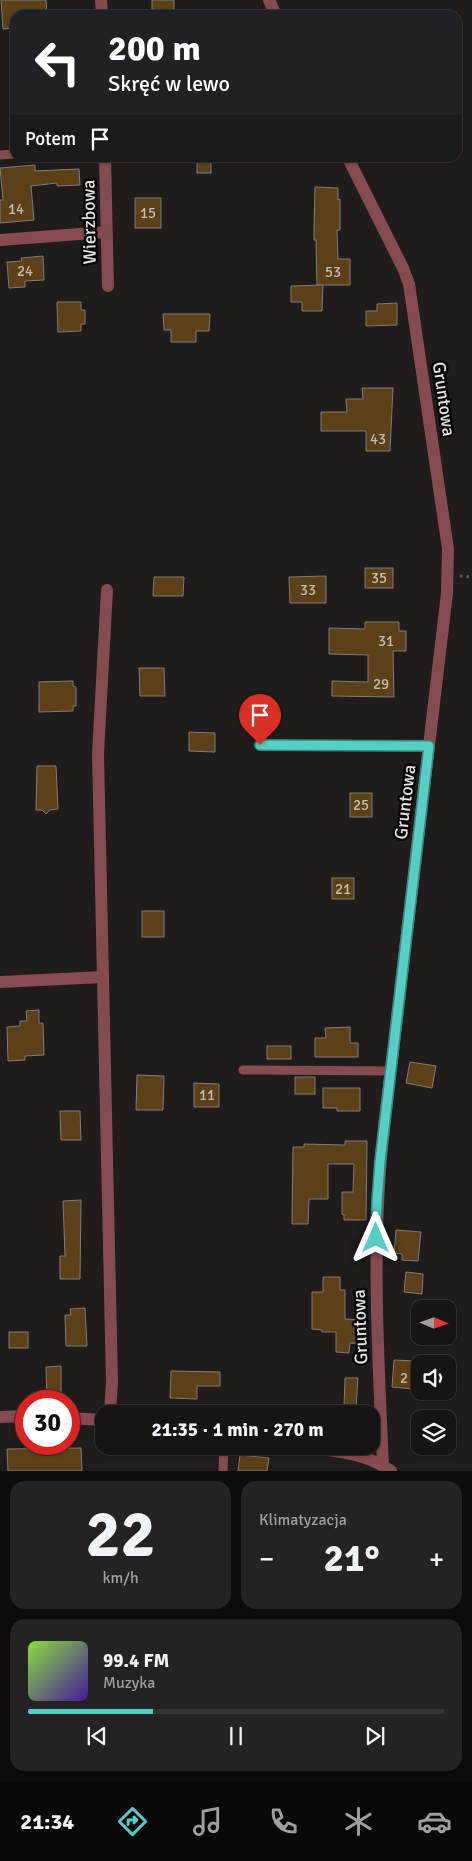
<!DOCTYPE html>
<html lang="pl">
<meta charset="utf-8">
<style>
body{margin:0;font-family:Signika,sans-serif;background:#242222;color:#f1f3f6;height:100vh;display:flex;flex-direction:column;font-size:19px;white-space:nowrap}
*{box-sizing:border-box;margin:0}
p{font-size:16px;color:#9e9fa0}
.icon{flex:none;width:28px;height:28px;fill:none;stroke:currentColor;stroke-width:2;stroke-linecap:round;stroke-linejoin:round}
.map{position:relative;height:1471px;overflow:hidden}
.panel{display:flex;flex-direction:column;gap:10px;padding:10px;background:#0d0c0b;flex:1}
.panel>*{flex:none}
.top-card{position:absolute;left:10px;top:10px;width:452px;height:152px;border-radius:15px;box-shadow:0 1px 4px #0004,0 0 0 1px #363434;background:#202124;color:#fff;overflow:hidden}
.needle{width:32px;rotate:92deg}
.fabs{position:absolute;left:411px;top:1300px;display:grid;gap:10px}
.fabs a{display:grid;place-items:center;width:45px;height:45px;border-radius:10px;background:#171514;box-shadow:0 1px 4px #0004,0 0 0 1px #363434;font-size:25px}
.speed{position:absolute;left:15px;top:1390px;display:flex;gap:10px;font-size:25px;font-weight:700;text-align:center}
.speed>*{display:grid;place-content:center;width:65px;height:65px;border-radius:50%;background:#171514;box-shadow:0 1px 4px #0004,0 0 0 1px #363434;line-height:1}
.speed .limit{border:8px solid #d22;background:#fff;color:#111}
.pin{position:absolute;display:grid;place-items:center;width:42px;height:42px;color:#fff;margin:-51px -21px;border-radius:50% 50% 50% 0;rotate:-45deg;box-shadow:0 0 5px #0007}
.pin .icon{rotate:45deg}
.me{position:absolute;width:55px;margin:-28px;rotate:0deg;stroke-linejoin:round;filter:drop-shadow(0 0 4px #0008)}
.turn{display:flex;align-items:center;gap:18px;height:105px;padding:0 15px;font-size:22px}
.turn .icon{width:65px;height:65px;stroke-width:2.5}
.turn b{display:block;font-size:35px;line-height:42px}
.then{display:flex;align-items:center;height:48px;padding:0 15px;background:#0003;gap:10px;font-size:19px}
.big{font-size:38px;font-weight:800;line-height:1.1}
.panel .card{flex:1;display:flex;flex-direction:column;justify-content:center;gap:8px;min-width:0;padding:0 18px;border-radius:15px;background:#242222}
.panel .dial{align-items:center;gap:0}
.dial b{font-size:65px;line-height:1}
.song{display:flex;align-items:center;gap:15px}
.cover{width:60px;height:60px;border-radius:8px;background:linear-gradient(135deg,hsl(90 70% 55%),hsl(260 70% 35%))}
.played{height:5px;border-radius:2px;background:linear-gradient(90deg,#55cec4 30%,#363434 30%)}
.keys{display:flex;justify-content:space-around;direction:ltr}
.heat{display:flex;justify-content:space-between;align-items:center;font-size:28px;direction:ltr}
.panel .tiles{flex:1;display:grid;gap:10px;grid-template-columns:1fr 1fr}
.card:last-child{grid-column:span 2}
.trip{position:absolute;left:95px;top:1405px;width:285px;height:50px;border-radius:15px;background:#171514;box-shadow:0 1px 4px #0004,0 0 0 1px #363434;font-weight:800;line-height:50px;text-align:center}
.tab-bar{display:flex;height:80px;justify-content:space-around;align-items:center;background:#090808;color:#9e9fa0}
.tab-bar .icon{width:35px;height:35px}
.tab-bar .on{color:#55cec4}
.tab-bar b{font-size:22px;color:#f1f3f6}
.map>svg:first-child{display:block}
.building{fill:#5c4017;stroke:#7f7c7a}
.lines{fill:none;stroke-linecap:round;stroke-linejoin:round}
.path{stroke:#625f5e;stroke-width:3;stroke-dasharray:2.5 4;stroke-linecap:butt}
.service{stroke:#854b51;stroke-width:9}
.minor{stroke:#854b51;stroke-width:12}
.route-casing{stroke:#37867f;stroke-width:12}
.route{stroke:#55cec4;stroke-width:9}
.labels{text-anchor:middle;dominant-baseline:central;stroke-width:5;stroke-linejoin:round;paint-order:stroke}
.number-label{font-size:15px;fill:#c4bcb1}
.street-label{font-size:18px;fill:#e7e5e4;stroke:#080706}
</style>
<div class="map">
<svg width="472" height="1471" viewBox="0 0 472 1471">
<rect width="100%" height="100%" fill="#1f1c1b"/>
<g class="building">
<path d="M 1,0 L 46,0 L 47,15 L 15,15 L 15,28 L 3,29 Z"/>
<rect x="152" y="0" width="22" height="15"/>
<rect x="197" y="158" width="14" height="15"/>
<path d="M 35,165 L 35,171 L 79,169 L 80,185 L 57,186 L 57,183 L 31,186 L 34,220 L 0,223 L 0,200 L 3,200 L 0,168 Z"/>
<path d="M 315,187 L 338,188 L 338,200 L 340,199 L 340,230 L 337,230 L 338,259 L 350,259 L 350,285 L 317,285 L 316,240 L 314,240 L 314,230 Z"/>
<rect x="135" y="198" width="26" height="30"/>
<path d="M 43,256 L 44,280 L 25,281 L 25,287 L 9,288 L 7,262 L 22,261 L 21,258 Z"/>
<path d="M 323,285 L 322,311 L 302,311 L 302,302 L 291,302 L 291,286 Z"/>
<path d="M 57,302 L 81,302 L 81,310 L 85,310 L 85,324 L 81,324 L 81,331 L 58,332 Z"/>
<path d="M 397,303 L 397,325 L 366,326 L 366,311 L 377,311 L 377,304 Z"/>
<path d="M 163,314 L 210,314 L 209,331 L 196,331 L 196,342 L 171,342 L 171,330 L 164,330 Z"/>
<path d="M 362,388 L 393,388 L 390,451 L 366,451 L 366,431 L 321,431 L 321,412 L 347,412 L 346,399 L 363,399 Z"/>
<rect x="365" y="568" width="28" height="20"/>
<path d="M 326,576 L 326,603 L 290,603 L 289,577 Z"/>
<path d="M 154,577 L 184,577 L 183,596 L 153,596 Z"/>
<path d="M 365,622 L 399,622 L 399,631 L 406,631 L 406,651 L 393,651 L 394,697 L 332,696 L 332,681 L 368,682 L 368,655 L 329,654 L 329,628 L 365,629 Z"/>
<path d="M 139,668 L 164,668 L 165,696 L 140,696 Z"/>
<path d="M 73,681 L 73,686 L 76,687 L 76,706 L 73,706 L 73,711 L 39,712 L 39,682 Z"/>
<path d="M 189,732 L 215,733 L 215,752 L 189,751 Z"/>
<path d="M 37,766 L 56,766 L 58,809 L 50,810 L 46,814 L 42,810 L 36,810 Z"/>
<rect x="350" y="793" width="22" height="24"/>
<rect x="332" y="878" width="22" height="21"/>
<rect x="142" y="911" width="22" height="26"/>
<path d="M 39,1010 L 39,1023 L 43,1023 L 44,1055 L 25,1056 L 25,1060 L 8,1061 L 7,1027 L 20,1026 L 20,1021 L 27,1021 L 26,1011 Z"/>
<path d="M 350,1027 L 350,1043 L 358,1043 L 358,1057 L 315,1057 L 315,1038 L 326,1038 L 325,1028 Z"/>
<rect x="267" y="1046" width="24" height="13"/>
<path d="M 410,1062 L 436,1066 L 432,1088 L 406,1083 Z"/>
<path d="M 137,1075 L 164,1076 L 163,1110 L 136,1110 Z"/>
<rect x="295" y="1077" width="20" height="17"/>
<path d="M 194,1083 L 219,1084 L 219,1107 L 194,1107 Z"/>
<path d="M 323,1088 L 360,1088 L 360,1111 L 337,1111 L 337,1108 L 323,1108 Z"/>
<path d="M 60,1111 L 80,1111 L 81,1140 L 61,1140 Z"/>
<path d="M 345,1141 L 367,1141 L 366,1220 L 344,1220 L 344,1215 L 342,1214 L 342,1192 L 353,1192 L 354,1164 L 328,1164 L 328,1199 L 309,1199 L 308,1224 L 292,1224 L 293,1147 L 304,1147 L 304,1144 L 345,1145 Z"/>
<path d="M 81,1200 L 80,1279 L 60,1279 L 60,1256 L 65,1256 L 63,1201 Z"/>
<path d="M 396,1230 L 421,1232 L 418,1261 L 402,1260 L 402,1254 L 394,1253 Z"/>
<path d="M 406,1272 L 423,1274 L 422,1294 L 404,1292 Z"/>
<path d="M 323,1277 L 340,1277 L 340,1290 L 345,1290 L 345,1319 L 361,1320 L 361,1344 L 350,1343 L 349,1353 L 336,1352 L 336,1332 L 322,1332 L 322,1330 L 312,1329 L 312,1292 L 323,1292 Z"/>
<path d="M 85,1308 L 87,1346 L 66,1346 L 65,1315 L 71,1315 L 70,1309 Z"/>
<rect x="9" y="1332" width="19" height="16"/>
<path d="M 394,1360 L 415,1361 L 414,1389 L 392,1387 Z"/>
<path d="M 61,1366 L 61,1399 L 47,1399 L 46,1367 Z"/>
<path d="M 171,1371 L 220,1372 L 220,1386 L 197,1386 L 197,1399 L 170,1398 Z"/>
<path d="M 345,1378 L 358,1378 L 356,1408 L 344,1407 Z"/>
<path d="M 81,1448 L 82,1471 L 8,1471 L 7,1449 Z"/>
<path d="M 240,1455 L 269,1458 L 267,1471 L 238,1471 Z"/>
</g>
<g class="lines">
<g class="path">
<path d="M 460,576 L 472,577"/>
<path d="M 236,1446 L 287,1454"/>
</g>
<g class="service">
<path d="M 0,155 L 15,154"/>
<path d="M 260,745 L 429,746"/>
<path d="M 243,1070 L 391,1071"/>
<path d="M 223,1471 L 224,1446"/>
</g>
<g class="minor">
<path d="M 101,0 L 102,15"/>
<path d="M 269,0 L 276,15"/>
<path d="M 105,158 L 108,286"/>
<path d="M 348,158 L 403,268 L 409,284 L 448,549 L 447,593 L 384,1128 C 371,1240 378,1353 383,1466"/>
<path d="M 0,240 L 106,232"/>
<path d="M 107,590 L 98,754 L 112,1382 L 110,1414"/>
<path d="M 0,982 L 103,977"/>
<path d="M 0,1417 L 26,1416"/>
<path d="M 69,1418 L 104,1420"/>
<path d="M 297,1446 C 329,1451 363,1451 391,1471"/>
</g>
</g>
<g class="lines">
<defs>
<path id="route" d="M 260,745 L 429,746 L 380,1162 L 377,1202 L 376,1238"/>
</defs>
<use href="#route" class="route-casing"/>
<use href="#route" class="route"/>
</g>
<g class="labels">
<g class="number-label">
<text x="16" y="209">14</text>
<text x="148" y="213">15</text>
<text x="25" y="271">24</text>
<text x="333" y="272">53</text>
<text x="378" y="439">43</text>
<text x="379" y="578">35</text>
<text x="308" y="590">33</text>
<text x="386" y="641">31</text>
<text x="381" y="684">29</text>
<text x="361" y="805">25</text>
<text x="343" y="889">21</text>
<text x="207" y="1095">11</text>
<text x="404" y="1378">2</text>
</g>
<g class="street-label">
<text transform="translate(89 222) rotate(-91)">Wierzbowa</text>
<text transform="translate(444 399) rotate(82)">Gruntowa</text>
<text transform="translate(405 802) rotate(-83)">Gruntowa</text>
<text transform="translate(360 1327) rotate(-92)">Gruntowa</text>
</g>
</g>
</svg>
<div class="fabs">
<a><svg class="needle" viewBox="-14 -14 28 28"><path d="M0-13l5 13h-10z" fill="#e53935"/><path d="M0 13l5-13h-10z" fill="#9e9fa0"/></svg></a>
<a><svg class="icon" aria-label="sound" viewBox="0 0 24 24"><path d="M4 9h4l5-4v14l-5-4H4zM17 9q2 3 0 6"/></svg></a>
<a><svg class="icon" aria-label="layers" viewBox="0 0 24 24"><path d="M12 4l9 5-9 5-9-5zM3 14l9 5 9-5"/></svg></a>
</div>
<div class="speed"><div class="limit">30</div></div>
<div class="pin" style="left:260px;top:745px;background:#d93025"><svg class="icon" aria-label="arrive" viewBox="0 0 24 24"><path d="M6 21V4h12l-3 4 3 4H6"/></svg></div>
<svg class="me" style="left:376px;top:1238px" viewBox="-20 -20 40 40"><path d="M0-17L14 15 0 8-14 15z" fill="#55cec4" stroke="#fff" stroke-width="4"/></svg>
<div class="trip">21:35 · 1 min · 270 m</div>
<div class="top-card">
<div class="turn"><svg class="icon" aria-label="left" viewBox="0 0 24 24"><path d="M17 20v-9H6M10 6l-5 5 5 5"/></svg><div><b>200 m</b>Skręć w lewo</div></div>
<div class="then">Potem<svg class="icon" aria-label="arrive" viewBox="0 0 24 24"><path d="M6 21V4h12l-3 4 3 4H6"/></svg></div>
</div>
</div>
<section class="panel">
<div class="tiles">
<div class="card dial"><b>22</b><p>km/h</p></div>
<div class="card"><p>Klimatyzacja</p>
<div class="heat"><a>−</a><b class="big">21°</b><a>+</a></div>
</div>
<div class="card">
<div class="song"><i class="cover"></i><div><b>99.4 FM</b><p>Muzyka</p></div></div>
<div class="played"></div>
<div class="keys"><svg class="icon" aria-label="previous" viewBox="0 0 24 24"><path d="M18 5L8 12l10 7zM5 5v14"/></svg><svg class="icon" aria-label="pause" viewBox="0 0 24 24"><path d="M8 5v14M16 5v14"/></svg><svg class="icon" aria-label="next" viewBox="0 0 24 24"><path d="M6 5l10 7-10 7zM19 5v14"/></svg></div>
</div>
</div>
</section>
<nav class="tab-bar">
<b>21:34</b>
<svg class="icon on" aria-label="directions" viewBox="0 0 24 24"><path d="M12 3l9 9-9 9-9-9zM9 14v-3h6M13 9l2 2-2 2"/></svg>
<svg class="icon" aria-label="music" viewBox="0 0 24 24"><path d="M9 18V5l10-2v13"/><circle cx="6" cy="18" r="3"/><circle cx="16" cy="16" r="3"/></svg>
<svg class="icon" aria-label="phone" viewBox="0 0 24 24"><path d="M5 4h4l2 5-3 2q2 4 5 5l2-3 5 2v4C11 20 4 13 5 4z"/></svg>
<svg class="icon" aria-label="climate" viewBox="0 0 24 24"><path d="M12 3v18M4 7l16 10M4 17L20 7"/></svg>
<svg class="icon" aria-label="car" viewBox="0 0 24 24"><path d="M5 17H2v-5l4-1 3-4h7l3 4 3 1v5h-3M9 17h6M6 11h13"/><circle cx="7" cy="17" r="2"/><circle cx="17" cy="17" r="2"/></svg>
</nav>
